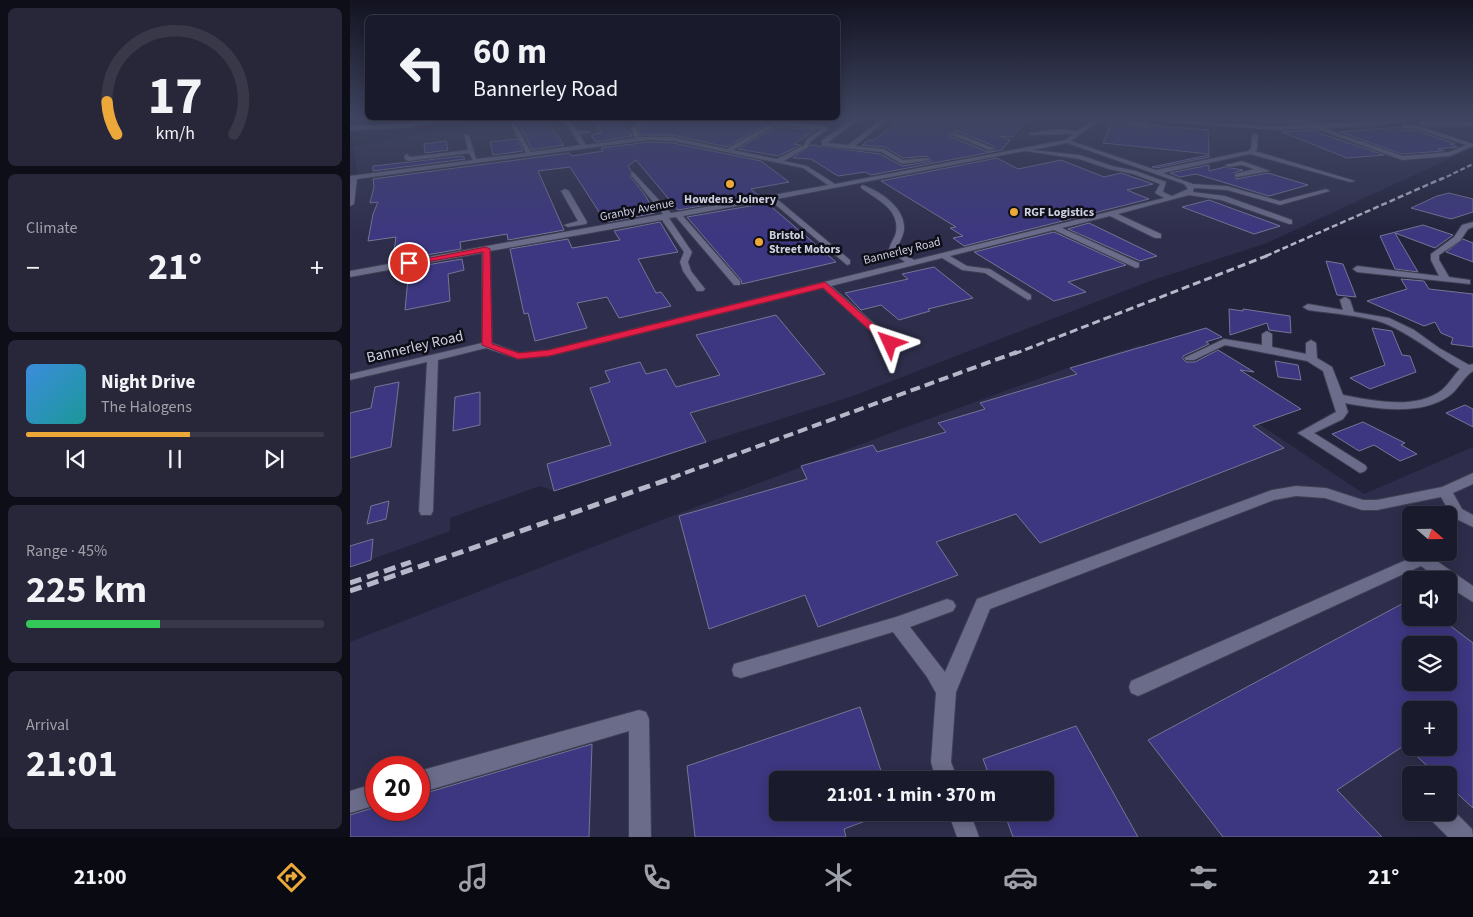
<!DOCTYPE html>
<meta charset="utf-8">
<style>
body{margin:0;font-family:"Source Sans 3",sans-serif;background:#272739;color:#f1f3f6;height:100vh;display:flex;flex-direction:column;font-size:19px;white-space:nowrap}
*{box-sizing:border-box;margin:0}
p{font-size:16px;color:#9fa1aa}
.icon{flex:none;width:28px;height:28px;fill:none;stroke:currentColor;stroke-width:2;stroke-linecap:round;stroke-linejoin:round}
.map{position:relative;flex:1;overflow:hidden}
.panel{display:flex;flex-direction:column;gap:8px;padding:8px;background:#0e0e19;width:350px}
.panel>*{flex:none}
.guide{position:absolute;left:15px;top:15px;width:475px;height:105px;border-radius:8px;box-shadow:0 2px 12px #0003,0 0 0 1px #383849;background:#1a1a2d;color:#f1f3f6;overflow:hidden}
.needle{width:32px;rotate:110deg}
.fabs{position:absolute;left:1052px;top:506px;display:grid;gap:10px}
.fabs a{display:grid;place-items:center;width:55px;height:55px;border-radius:8px;background:#1a1a2d;box-shadow:0 2px 12px #0003,0 0 0 1px #383849;font-size:25px}
.speed{position:absolute;left:15px;top:756px;display:flex;gap:10px;font-size:25px;font-weight:700;text-align:center}
.speed>*{display:grid;place-content:center;width:65px;height:65px;border-radius:50%;background:#1a1a2d;box-shadow:0 2px 12px #0003,0 0 0 1px #383849;line-height:1}
.speed .limit{border:8px solid #d22;background:#fff;color:#111}
.pin{position:absolute;display:grid;place-items:center;width:42px;height:42px;color:#fff;margin:-21px;border:2px solid #fff;border-radius:50%;box-shadow:0 1px 5px #0007}
.me{position:absolute;width:55px;margin:-28px;rotate:312deg;stroke-linejoin:round;filter:drop-shadow(0 0 4px #0008)}
.turn{display:flex;align-items:center;gap:18px;height:105px;padding:0 25px;font-size:22px}
.turn .icon{width:65px;height:65px;stroke-width:2.5}
.turn b{display:block;font-size:35px;line-height:42px}
.big{font-size:38px;font-weight:700;line-height:1.1}
.panel .widget{flex:1;display:flex;flex-direction:column;justify-content:center;gap:8px;min-width:0;padding:0 18px;border-radius:8px;background:#272739}
.panel .dial{align-items:center;gap:0}
.dial svg{height:130px;overflow:visible;fill:none;stroke:#383849;stroke-width:7;stroke-linecap:round;text-anchor:middle}
.dial text{fill:#f1f3f6;stroke:none}
.song{display:flex;align-items:center;gap:15px}
.cover{width:60px;height:60px;border-radius:8px;background:linear-gradient(135deg,hsl(210 70% 55%),hsl(180 70% 35%))}
.played{height:5px;border-radius:2px;background:linear-gradient(90deg,#eca93a 55%,#383849 55%)}
.keys{display:flex;justify-content:space-around;direction:ltr}
.heat{display:flex;justify-content:space-between;align-items:center;font-size:28px;direction:ltr}
.charge{height:8px;border-radius:4px;background:linear-gradient(90deg,#34c759 45%,#383849 0)}
.trip{position:absolute;left:419px;top:771px;width:285px;height:50px;border-radius:8px;background:#1a1a2d;box-shadow:0 2px 12px #0003,0 0 0 1px #383849;font-weight:700;line-height:50px;text-align:center}
.tab-bar{display:flex;height:80px;justify-content:space-around;align-items:center;background:#0a0a12;color:#9fa1aa}
.tab-bar .icon{width:35px;height:35px}
.tab-bar .selected{color:#eca93a}
.tab-bar b{font-size:22px;color:#f1f3f6}
main{display:flex;flex:1;min-height:0}
.map>svg:first-child{display:block}
.built{fill:#2e2e4c;fill-rule:evenodd}
.building{fill:#3d3781;stroke:#757694;fill-rule:evenodd}
.lines{fill:none;stroke-linecap:round;stroke-linejoin:round}
.minor-casing{stroke:#3f3f53;stroke-width:2}
.minor{fill:#6a6c89;fill-rule:evenodd}
.rail-far4{stroke:#b6b8c9;stroke-width:2;stroke-dasharray:5 2.5;stroke-linecap:butt}
.rail-far3{stroke:#b6b8c9;stroke-width:2.5;stroke-dasharray:6 3;stroke-linecap:butt}
.rail-far2{stroke:#b6b8c9;stroke-width:3;stroke-dasharray:8 4;stroke-linecap:butt}
.rail-far1{stroke:#b6b8c9;stroke-width:4;stroke-dasharray:10 5;stroke-linecap:butt}
.rail{stroke:#b6b8c9;stroke-width:5;stroke-dasharray:12 6;stroke-linecap:butt}
.route{fill:#e11d48;stroke:#92132f}
.poi-dot{fill:#eca93a;stroke:#0e0e19;stroke-width:2}
.labels{text-anchor:middle;dominant-baseline:central;stroke-width:5;stroke-linejoin:round;paint-order:stroke}
.far-poi-label{font-size:12px;font-weight:bold;fill:#ced0e0;stroke:#0e0e19;text-anchor:start}
.far-street-label{font-size:12px;fill:#ced0e0;stroke:#0e0e19}
.street-label{font-size:15px;fill:#ced0e0;stroke:#0e0e19}
</style>
<main>
<section class="panel">
<div class="widget dial"><svg viewBox="0 0 100 80">
<path d="M14 69A42 42 0 1 1 86 69"/>
<path d="M14 69A42 42 0 0 1 8 49" stroke="#eca93a"/>
<text x="50" y="56" font-size="32" font-weight="700">17</text>
<text x="50" y="72" font-size="11">km/h</text>
</svg></div>
<div class="widget"><p>Climate</p>
<div class="heat"><a>−</a><b class="big">21°</b><a>+</a></div>
</div>
<div class="widget">
<div class="song"><i class="cover"></i><div><b>Night Drive</b><p>The Halogens</p></div></div>
<div class="played"></div>
<div class="keys"><svg class="icon" aria-label="previous" viewBox="0 0 24 24"><path d="M18 5L8 12l10 7zM5 5v14"/></svg><svg class="icon" aria-label="pause" viewBox="0 0 24 24"><path d="M8 5v14M16 5v14"/></svg><svg class="icon" aria-label="next" viewBox="0 0 24 24"><path d="M6 5l10 7-10 7zM19 5v14"/></svg></div>
</div>
<div class="widget"><p>Range · 45%</p><b class="big">225 km</b><div class="charge"></div></div>
<div class="widget"><p>Arrival</p><b class="big">21:01</b></div>
</section>
<div class="map">
<svg width="1123" height="837" viewBox="0 0 1123 837">
<rect width="100%" height="100%" fill="#23233c"/>
<g class="built">
<path d="M 156,119 L 746,119 L 910,131 L 1064,124 L 1086,119 L 1123,122 L 1123,148 L 917,243 L 800,281 L 503,396 L 204,491 L 190,486 L 173,492 L 100,518 L 100,531 L 0,567 L 0,181 L 9,179 L 3,146 Z"/>
<path d="M 790,345 L 1014,494 L 1123,447 L 1123,837 L 0,837 L 0,642 L 304,523 L 543,432 L 715,369 ZM 1061,515 L 1099,515 L 1099,552 L 1061,552 ZM 1061,580 L 1099,580 L 1099,618 L 1061,618 ZM 1061,645 L 1099,645 L 1099,682 L 1061,682 ZM 1061,710 L 1099,710 L 1099,748 L 1061,748 ZM 26,768 L 69,768 L 69,810 L 26,810 ZM 1061,775 L 1099,775 L 1099,812 L 1061,812 ZM 428,780 L 695,780 L 695,812 L 428,812 Z"/>
</g>
<g class="building">
<path d="M 167,119 L 194,119 L 214,145 L 182,150 Z"/>
<path d="M 241,119 L 265,119 L 278,133 L 280,132 L 282,136 L 246,142 L 241,135 L 252,132 Z"/>
<path d="M 308,119 L 417,119 L 409,123 L 416,124 L 377,147 L 323,135 L 291,135 L 288,130 Z"/>
<path d="M 552,119 L 677,119 L 663,137 L 649,136 L 660,140 L 652,150 L 521,175 L 515,172 L 488,176 L 461,159 L 443,158 L 461,145 L 530,154 L 552,166 L 582,161 L 577,156 L 553,158 L 535,147 L 512,145 L 519,140 L 523,141 ZM 605,130 L 644,146 L 645,150 L 638,152 L 601,137 L 600,134 Z"/>
<path d="M 902,119 L 966,119 L 967,122 L 924,124 L 913,124 Z"/>
<path d="M 762,122 L 795,128 L 799,125 L 858,130 L 859,154 L 753,143 Z"/>
<path d="M 426,127 L 465,130 L 444,144 L 451,145 L 428,156 L 388,149 Z"/>
<path d="M 1049,127 L 1051,130 L 1067,131 L 1105,144 L 1100,144 L 1107,147 L 1088,149 L 1094,151 L 1052,154 L 990,132 Z"/>
<path d="M 968,130 L 969,133 L 1034,155 L 997,158 L 932,132 Z"/>
<path d="M 167,139 L 173,151 L 143,155 L 140,142 Z"/>
<path d="M 96,141 L 98,150 L 75,153 L 74,144 Z"/>
<path d="M 299,142 L 323,143 L 411,161 L 439,182 L 401,189 L 409,196 L 328,210 L 286,160 L 278,166 L 281,171 L 280,176 L 295,195 L 305,213 L 258,222 L 253,215 L 251,215 L 220,167 L 188,171 L 214,230 L 158,240 L 157,234 L 110,242 L 111,249 L 59,258 L 59,248 L 44,251 L 46,237 L 18,241 L 23,214 L 28,202 L 20,203 L 24,187 L 23,179 L 219,153 L 222,156 L 253,151 L 251,148 Z"/>
<path d="M 859,155 L 859,157 L 806,168 L 802,167 Z"/>
<path d="M 113,156 L 115,159 L 23,171 L 23,166 Z"/>
<path d="M 647,158 L 668,169 L 711,160 L 754,177 L 771,173 L 803,184 L 777,190 L 799,199 L 614,246 L 603,238 L 613,236 L 600,228 L 606,227 L 531,181 Z"/>
<path d="M 859,165 L 859,171 L 875,167 L 893,170 L 884,173 L 886,179 L 918,173 L 958,185 L 919,196 L 846,174 L 830,177 L 820,173 Z"/>
<path d="M 1099,193 L 1123,199 L 1123,212 L 1101,219 L 1061,208 L 1087,196 Z"/>
<path d="M 859,200 L 930,226 L 904,234 L 832,207 Z"/>
<path d="M 417,203 L 486,262 L 392,284 L 391,280 L 337,217 Z"/>
<path d="M 310,222 L 328,252 L 288,259 L 306,293 L 311,292 L 321,306 L 269,318 L 257,297 L 227,303 L 237,328 L 185,341 L 178,313 L 174,314 L 160,249 L 218,239 L 222,248 L 270,240 L 264,231 Z"/>
<path d="M 739,223 L 807,256 L 790,261 L 718,229 Z"/>
<path d="M 1073,225 L 1103,235 L 1085,248 L 1045,233 L 1068,272 L 1045,269 L 1030,236 Z"/>
<path d="M 704,232 L 776,265 L 718,282 L 736,292 L 704,301 L 624,252 Z"/>
<path d="M 1113,239 L 1123,243 L 1123,262 L 1096,252 Z"/>
<path d="M 112,259 L 114,270 L 98,274 L 100,301 L 55,310 L 59,268 Z"/>
<path d="M 976,261 L 993,264 L 1006,297 L 987,295 Z"/>
<path d="M 584,267 L 623,298 L 578,309 L 580,311 L 549,320 L 531,305 L 511,310 L 495,293 L 558,279 L 552,274 Z"/>
<path d="M 1051,279 L 1074,281 L 1079,289 L 1123,294 L 1123,347 L 1101,344 L 1103,338 L 1091,333 L 1085,322 L 1074,326 L 1017,301 L 1057,289 Z"/>
<path d="M 879,309 L 893,311 L 893,309 L 940,316 L 941,333 L 919,330 L 917,323 L 880,335 Z"/>
<path d="M 426,315 L 475,374 L 340,413 L 356,442 L 204,491 L 197,464 L 261,445 L 240,388 L 260,382 L 255,371 L 290,362 L 296,374 L 316,369 L 326,387 L 370,375 L 346,335 Z"/>
<path d="M 856,328 L 872,337 L 856,342 L 859,344 L 833,356 L 833,359 L 836,362 L 845,362 L 868,350 L 904,372 L 890,370 L 951,409 L 903,426 L 934,448 L 690,543 L 666,514 L 586,542 L 608,575 L 468,627 L 455,595 L 359,629 L 329,516 L 457,479 L 451,466 L 523,445 L 527,452 L 596,432 L 588,423 L 635,409 L 630,403 L 727,374 L 720,368 Z"/>
<path d="M 1022,328 L 1042,331 L 1052,355 L 1060,356 L 1066,372 L 1020,389 L 1000,378 L 1035,365 Z"/>
<path d="M 925,361 L 948,365 L 951,380 L 928,377 Z"/>
<path d="M 49,382 L 41,447 L 0,458 L 0,413 L 21,408 L 25,387 Z"/>
<path d="M 130,392 L 130,425 L 103,431 L 105,397 Z"/>
<path d="M 1115,405 L 1123,409 L 1123,427 L 1096,413 Z"/>
<path d="M 1013,422 L 1055,443 L 1051,445 L 1067,454 L 1050,461 L 1024,445 L 1009,451 L 982,434 Z"/>
<path d="M 39,501 L 36,519 L 17,524 L 21,506 Z"/>
<path d="M 23,539 L 21,560 L 0,567 L 0,546 Z"/>
<path d="M 1061,599 L 1061,618 L 1090,618 L 1123,643 L 1123,808 L 1099,786 L 1099,775 L 1087,775 L 1058,748 L 1099,748 L 1099,710 L 1061,710 L 1061,741 L 987,790 L 1032,837 L 873,837 L 798,740 ZM 1061,645 L 1099,645 L 1099,682 L 1061,682 Z"/>
<path d="M 510,707 L 534,780 L 428,780 L 428,812 L 534,814 L 494,829 L 496,837 L 345,837 L 337,766 Z"/>
<path d="M 726,726 L 788,837 L 663,837 L 654,812 L 695,812 L 695,780 L 641,780 L 633,759 Z"/>
<path d="M 242,744 L 239,837 L 0,837 L 0,815 L 26,807 L 26,810 L 69,810 L 69,795 Z"/>
</g>
<g class="lines">
<defs>
<g id="minor">
<path d="M 207,119 C 217,119 222,123 227,131 L 240,131 L 240,133 L 229,134 L 236,145 L 285,138 L 281,128 L 294,119 L 300,119 L 286,129 L 290,137 L 323,137 L 377,149 L 428,119 L 435,119 L 431,122 L 476,126 L 478,129 L 461,141 L 458,147 L 434,161 L 457,166 L 485,184 L 715,140 L 723,134 L 681,135 L 678,133 L 711,129 L 727,131 L 745,119 L 751,119 L 721,141 L 806,170 L 898,151 L 901,148 L 902,135 L 905,133 L 908,135 L 907,149 L 905,151 L 1005,181 L 1000,182 L 900,154 L 813,173 L 843,184 L 877,186 L 930,201 L 976,189 L 980,191 L 930,205 L 877,190 L 844,188 L 843,192 L 875,196 L 942,220 L 942,224 L 939,224 L 871,200 L 839,195 L 768,214 L 811,234 L 811,238 L 805,238 L 760,216 L 712,228 L 789,263 L 789,267 L 786,268 L 704,230 L 600,256 L 617,266 L 640,269 L 681,295 L 681,299 L 678,300 L 635,273 L 612,270 L 592,258 L 481,286 L 544,341 L 545,343 L 544,345 L 536,345 L 473,288 L 199,356 L 168,359 L 136,348 L 88,360 L 83,511 L 81,515 L 71,515 L 69,511 L 77,362 L 0,380 L 0,374 L 132,343 L 132,253 L 0,277 L 0,271 L 313,214 L 281,175 L 281,173 L 283,172 L 321,213 L 417,196 L 420,194 L 423,195 L 478,185 L 453,168 L 323,141 L 299,140 L 7,179 L 4,204 L 0,206 L 0,176 L 123,160 L 119,153 L 58,161 L 55,159 L 54,156 L 57,154 L 60,157 L 118,150 L 114,134 L 119,135 L 126,159 L 176,153 L 161,124 L 164,122 L 181,152 L 230,145 L 218,125 ZM 426,125 L 471,129 L 457,139 L 454,145 L 427,159 L 383,150 ZM 717,143 L 834,184 L 838,189 L 822,196 L 813,192 L 816,182 L 786,171 L 762,166 L 730,155 L 683,150 ZM 675,151 L 729,159 L 759,169 L 783,174 L 810,184 L 805,193 L 814,198 L 564,260 L 547,249 C 549,242 553,237 554,230 C 556,208 531,192 513,185 L 511,186 L 511,188 C 526,199 550,209 546,232 C 545,238 540,243 539,250 L 555,262 L 199,350 L 169,353 L 142,343 L 140,251 L 312,220 L 334,252 L 330,262 L 333,271 L 347,291 L 353,291 L 355,289 L 341,271 L 338,262 L 342,252 L 319,218 L 326,217 L 384,285 L 390,285 L 390,281 L 333,216 L 420,200 L 497,265 L 500,264 L 500,260 L 427,199 Z"/>
<path d="M 503,119 L 509,119 L 477,143 L 498,145 L 532,119 L 538,119 L 505,146 L 534,149 L 553,160 L 577,158 L 580,160 L 552,164 L 531,152 L 473,146 L 471,141 Z"/>
<path d="M 784,119 L 924,126 L 1070,119 L 1022,126 L 973,128 L 1053,156 L 1099,152 L 1116,145 L 1067,129 L 1051,128 L 1053,125 L 1070,126 L 1123,144 L 1123,146 L 1100,156 L 1052,160 L 970,130 L 970,128 L 924,130 Z"/>
<path d="M 80,120 L 82,123 L 54,128 L 0,130 L 0,126 L 54,124 Z"/>
<path d="M 773,120 L 795,122 L 798,124 L 795,126 L 771,123 Z"/>
<path d="M 1071,122 L 1123,122 L 1123,126 L 1069,125 Z"/>
<path d="M 604,132 L 643,148 L 644,149 L 639,150 L 602,135 Z"/>
<path d="M 892,161 L 920,171 L 887,177 L 885,176 L 885,174 L 904,169 L 892,165 L 878,167 L 875,165 Z"/>
<path d="M 215,189 L 219,191 L 237,222 L 236,224 L 218,227 L 214,225 L 228,221 L 211,191 Z"/>
<path d="M 1123,222 L 1123,227 L 1118,229 L 1110,241 L 1089,255 L 1089,260 L 1099,277 L 1120,280 L 1120,284 L 1007,272 L 1003,269 L 1007,266 L 1089,276 L 1081,260 L 1081,254 L 1104,237 L 1112,225 Z"/>
<path d="M 995,297 L 1000,300 L 1004,312 L 1039,318 L 1064,330 L 1089,348 L 1119,365 L 1123,364 L 1123,371 C 1113,377 1109,389 1099,396 C 1070,416 1028,409 995,403 L 998,412 L 993,419 L 964,433 L 1015,465 L 1017,468 L 1015,471 L 1010,473 L 948,433 L 986,412 L 973,371 L 957,361 L 875,345 L 844,360 L 836,360 L 834,358 L 874,339 L 912,345 L 912,334 L 917,331 L 922,334 L 922,347 L 956,354 L 956,343 L 961,340 L 966,343 L 967,358 L 982,367 L 993,395 C 1023,401 1066,410 1092,390 C 1099,384 1104,375 1110,369 C 1085,354 1061,334 1034,323 C 1016,316 979,313 958,310 L 953,307 L 958,304 L 993,310 L 990,300 Z"/>
<path d="M 1123,473 L 1123,484 L 1103,493 L 1112,509 L 1123,515 L 1123,527 L 1102,517 L 1091,497 L 1027,510 L 1012,510 L 975,498 L 946,496 L 924,500 L 640,609 L 606,692 L 601,762 L 608,780 L 586,780 L 581,762 L 586,693 L 577,677 L 543,632 L 391,678 L 384,676 L 382,670 L 384,664 L 391,662 L 546,617 L 597,599 L 603,601 L 606,606 L 603,611 L 560,627 L 595,672 L 627,599 L 922,490 L 946,486 L 976,488 L 1013,500 L 1027,500 L 1092,487 Z"/>
<path d="M 1072,553 L 1078,555 L 1123,586 L 1123,602 L 1099,587 L 1099,580 L 1090,580 L 1071,566 L 795,693 L 788,696 L 781,693 L 779,687 L 781,681 Z"/>
<path d="M 289,710 L 296,712 L 299,719 L 301,837 L 279,837 L 279,731 L 69,793 L 69,771 Z"/>
<path d="M 26,783 L 26,805 L 0,813 L 0,791 Z"/>
<path d="M 1099,806 L 1122,829 L 1123,837 L 1098,837 L 1081,820 L 1078,812 L 1099,812 Z"/>
<path d="M 598,812 L 620,812 L 629,837 L 607,837 Z"/>
</g>
</defs>
<use href="#minor" class="minor-casing"/>
<use href="#minor" class="minor"/>
<path class="rail-far4" d="M 1090,180 L 1123,164"/>
<path class="rail-far3" d="M 916,256 L 1093,178"/>
<path class="rail-far2" d="M 664,354 L 919,255"/>
<path class="rail-far1" d="M 321,478 L 667,352"/>
<g class="rail">
<path d="M 0,583 L 61,562"/>
<path d="M 0,591 L 325,477"/>
</g>
</g>
<linearGradient id="sky" x2="0" y2="1"><stop stop-color="#131321"/><stop offset="0.5" stop-color="#3f4561"/><stop offset="1" stop-color="#3f4561" stop-opacity="0"/></linearGradient>
<rect width="1123" height="236" fill="url(#sky)"/>
<path class="route" d="M 136,247 L 140,249 L 142,344 L 169,353 L 199,350 L 475,282 L 545,343 L 536,345 L 473,288 L 199,356 L 168,359 L 132,345 L 133,252 L 59,265 L 55,263 Z"/>
<g class="poi-dot">
<circle cx="380" cy="184" r="5"/>
<circle cx="664" cy="212" r="5"/>
<circle cx="409" cy="242" r="5"/>
</g>
<g class="labels">
<g class="far-poi-label">
<text x="380" y="199" text-anchor="middle">Howdens Joinery</text>
<text x="674" y="212">RGF Logistics</text>
<text x="419" y="235">Bristol<tspan x="419" dy="14">Street Motors</tspan></text>
</g>
<g class="far-street-label">
<text transform="translate(287 210) rotate(-11)">Granby Avenue</text>
<text transform="translate(552 251) rotate(-14)">Bannerley Road</text>
</g>
<g class="street-label">
<text transform="translate(65 347) rotate(-13)">Bannerley Road</text>
</g>
</g>
</svg>
<div class="fabs">
<a><svg class="needle" viewBox="-14 -14 28 28"><path d="M0-13l5 13h-10z" fill="#e53935"/><path d="M0 13l5-13h-10z" fill="#9fa1aa"/></svg></a>
<a><svg class="icon" aria-label="sound" viewBox="0 0 24 24"><path d="M4 9h4l5-4v14l-5-4H4zM17 9q2 3 0 6"/></svg></a>
<a><svg class="icon" aria-label="layers" viewBox="0 0 24 24"><path d="M12 4l9 5-9 5-9-5zM3 14l9 5 9-5"/></svg></a>
<a>+</a>
<a>−</a>
</div>
<div class="speed"><div class="limit">20</div></div>
<div class="pin" style="left:59px;top:263px;background:#d93025"><svg class="icon" aria-label="arrive" viewBox="0 0 24 24"><path d="M6 21V4h12l-3 4 3 4H6"/></svg></div>
<svg class="me" style="left:540px;top:343px" viewBox="-20 -20 40 40"><path d="M0-17L14 15 0 8-14 15z" fill="#e11d48" stroke="#fff" stroke-width="4"/></svg>
<div class="trip">21:01 · 1 min · 370 m</div>
<div class="guide">
<div class="turn"><svg class="icon" aria-label="left" viewBox="0 0 24 24"><path d="M17 20v-9H6M10 6l-5 5 5 5"/></svg><div><b>60 m</b>Bannerley Road</div></div>
</div>
</div>
</main>
<nav class="tab-bar">
<b>21:00</b>
<svg class="icon selected" aria-label="directions" viewBox="0 0 24 24"><path d="M12 3l9 9-9 9-9-9zM9 14v-3h6M13 9l2 2-2 2"/></svg>
<svg class="icon" aria-label="music" viewBox="0 0 24 24"><path d="M9 18V5l10-2v13"/><circle cx="6" cy="18" r="3"/><circle cx="16" cy="16" r="3"/></svg>
<svg class="icon" aria-label="phone" viewBox="0 0 24 24"><path d="M5 4h4l2 5-3 2q2 4 5 5l2-3 5 2v4C11 20 4 13 5 4z"/></svg>
<svg class="icon" aria-label="climate" viewBox="0 0 24 24"><path d="M12 3v18M4 7l16 10M4 17L20 7"/></svg>
<svg class="icon" aria-label="car" viewBox="0 0 24 24"><path d="M5 17H2v-5l4-1 3-4h7l3 4 3 1v5h-3M9 17h6M6 11h13"/><circle cx="7" cy="17" r="2"/><circle cx="17" cy="17" r="2"/></svg>
<svg class="icon" aria-label="filters" viewBox="0 0 24 24"><path d="M4 7h16M4 17h16"/><circle cx="9" cy="7" r="2"/><circle cx="15" cy="17" r="2"/></svg>
<b>21°</b>
</nav>
